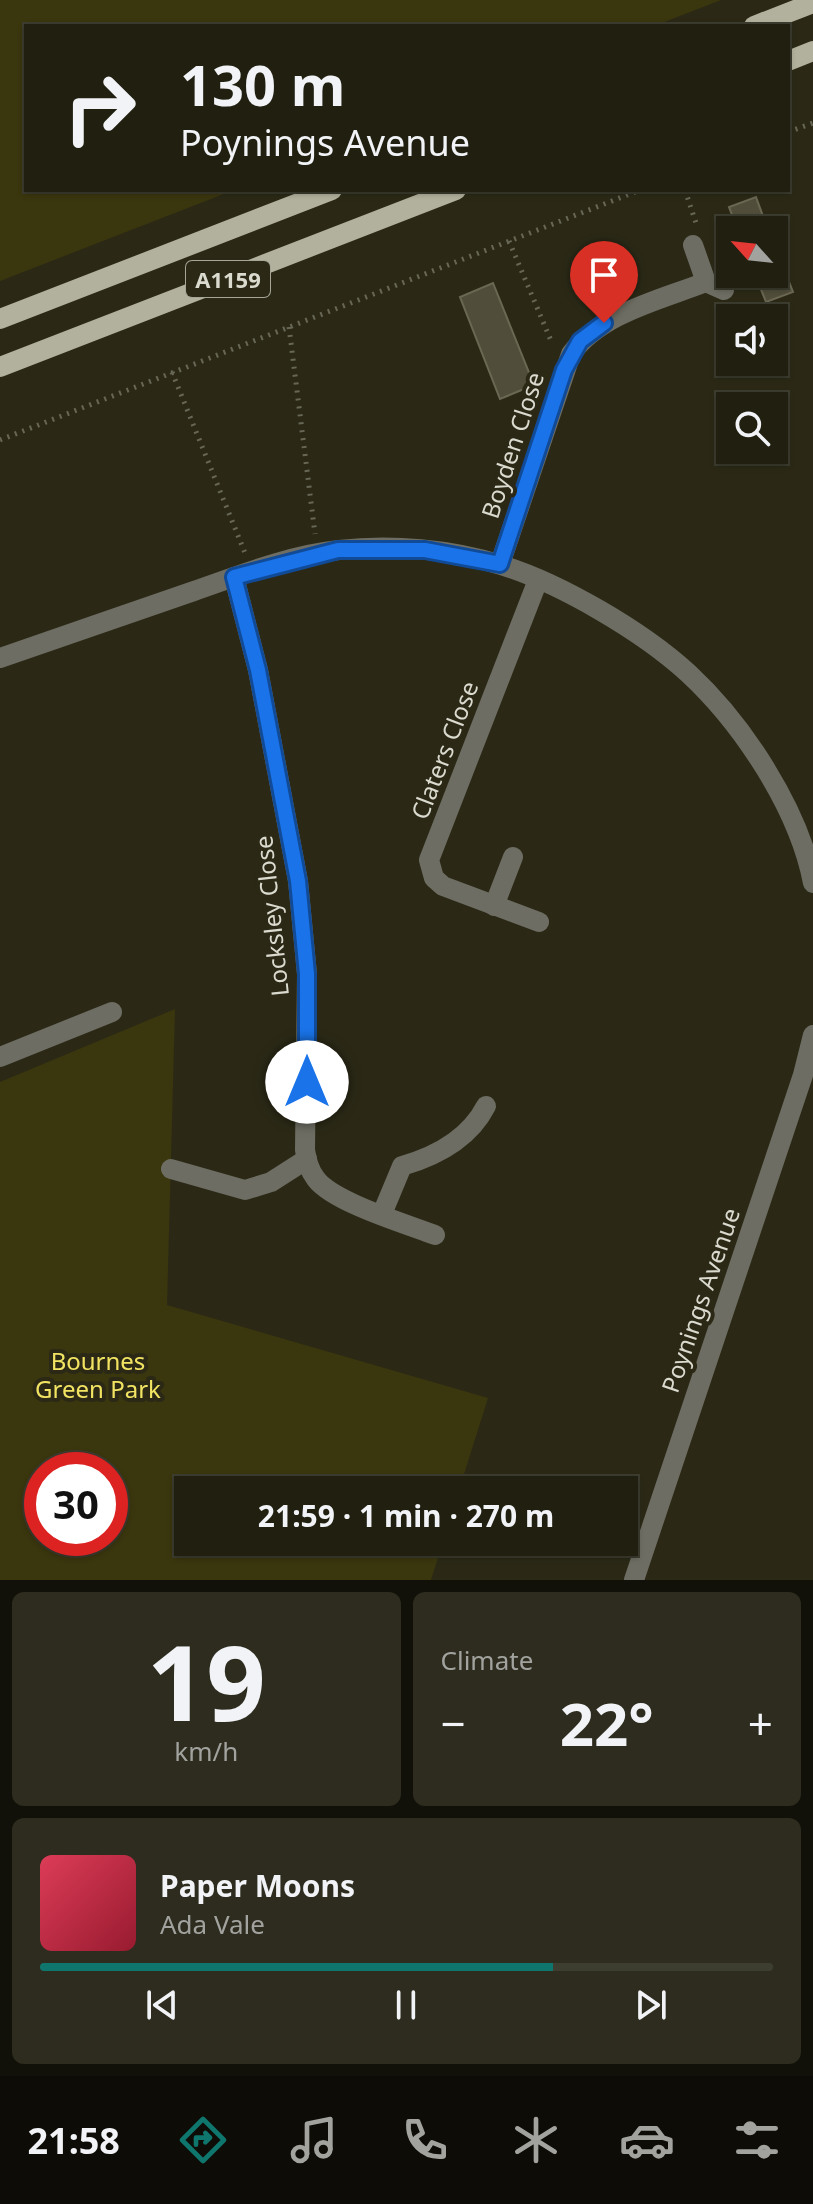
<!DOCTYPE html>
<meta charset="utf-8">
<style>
body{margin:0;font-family:"Noto Sans",sans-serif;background:#2d2c1e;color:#f1f3f6;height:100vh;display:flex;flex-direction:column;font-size:30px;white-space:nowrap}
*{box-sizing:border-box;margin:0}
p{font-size:26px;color:#a2a29f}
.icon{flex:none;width:44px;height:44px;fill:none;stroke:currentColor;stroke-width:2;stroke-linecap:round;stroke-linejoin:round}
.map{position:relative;height:1580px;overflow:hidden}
.details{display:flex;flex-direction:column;gap:12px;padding:12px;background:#121109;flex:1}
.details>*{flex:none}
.top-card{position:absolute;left:24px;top:24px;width:766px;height:168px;border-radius:0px;box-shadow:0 2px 6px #0004,0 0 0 2px #3d3d30;background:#201f10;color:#f1f3f6;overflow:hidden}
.needle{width:52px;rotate:297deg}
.fabs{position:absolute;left:716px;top:216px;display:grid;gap:16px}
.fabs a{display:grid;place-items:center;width:72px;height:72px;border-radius:0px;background:#201f10;box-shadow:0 2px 6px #0004,0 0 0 2px #3d3d30;font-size:40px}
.speed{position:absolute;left:24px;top:1452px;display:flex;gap:16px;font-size:40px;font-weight:700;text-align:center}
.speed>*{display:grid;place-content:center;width:104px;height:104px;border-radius:50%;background:#201f10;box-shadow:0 2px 6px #0004,0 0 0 2px #3d3d30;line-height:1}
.speed .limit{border:12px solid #d22;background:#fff;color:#111}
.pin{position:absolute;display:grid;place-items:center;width:68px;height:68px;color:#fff;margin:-82px -34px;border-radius:50% 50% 50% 0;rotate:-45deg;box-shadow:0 0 8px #0007}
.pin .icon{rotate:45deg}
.me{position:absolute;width:88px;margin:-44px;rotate:0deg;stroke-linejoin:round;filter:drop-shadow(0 0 6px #0008)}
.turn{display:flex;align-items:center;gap:28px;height:168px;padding:0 24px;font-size:36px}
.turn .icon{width:104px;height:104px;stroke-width:2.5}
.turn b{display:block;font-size:56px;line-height:68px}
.big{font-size:60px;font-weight:700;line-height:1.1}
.details .tile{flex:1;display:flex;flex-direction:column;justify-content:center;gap:12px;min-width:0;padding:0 28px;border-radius:12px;background:#2d2c1e}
.details .dial{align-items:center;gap:0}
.dial b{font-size:104px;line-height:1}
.song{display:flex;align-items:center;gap:24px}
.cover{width:96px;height:96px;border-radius:12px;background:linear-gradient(135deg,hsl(350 70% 55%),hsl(350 70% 35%))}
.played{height:8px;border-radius:4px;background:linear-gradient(90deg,#0f766e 70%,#3d3d30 70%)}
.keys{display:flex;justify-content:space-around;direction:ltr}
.heat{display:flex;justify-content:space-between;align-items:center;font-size:44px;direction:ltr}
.details .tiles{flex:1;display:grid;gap:12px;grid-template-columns:1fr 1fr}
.tile:last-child{grid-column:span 2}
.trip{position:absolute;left:174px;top:1476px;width:464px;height:80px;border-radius:0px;background:#201f10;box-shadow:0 2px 6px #0004,0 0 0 2px #3d3d30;font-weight:700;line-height:80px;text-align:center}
.dock{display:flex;height:128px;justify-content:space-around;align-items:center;background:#0d0c06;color:#a2a29f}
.dock .icon{width:56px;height:56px}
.dock .active{color:#0f766e}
.dock b{font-size:36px;color:#f1f3f6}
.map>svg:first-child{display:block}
.green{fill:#3a360e;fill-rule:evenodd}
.building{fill:#504e3a;stroke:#6a6852;stroke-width:2}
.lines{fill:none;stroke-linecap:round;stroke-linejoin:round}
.path{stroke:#686756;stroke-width:5;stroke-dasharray:2 6;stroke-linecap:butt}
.minor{stroke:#6d6d63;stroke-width:20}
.major{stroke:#b2b19d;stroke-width:20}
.route-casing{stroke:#114b97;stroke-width:20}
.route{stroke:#1a73e8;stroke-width:14}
.labels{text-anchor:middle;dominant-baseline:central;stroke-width:8;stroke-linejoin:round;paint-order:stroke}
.shield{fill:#2b2916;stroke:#a6a598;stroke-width:2}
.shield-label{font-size:22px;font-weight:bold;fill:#dbdacf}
.street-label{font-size:24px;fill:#dbdacf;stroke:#2b2916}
.park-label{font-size:24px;fill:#f2e462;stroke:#2b2916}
</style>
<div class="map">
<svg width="813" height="1580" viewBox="0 0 813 1580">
<rect width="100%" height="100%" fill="#2b2916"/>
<g class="green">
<path d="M 0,0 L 721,0 L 654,26 L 26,26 L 26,190 L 234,190 L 0,281 Z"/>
<path d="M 175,1009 L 167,1305 L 488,1398 L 459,1490 L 188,1490 L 188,1542 L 443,1542 L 431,1580 L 0,1580 L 0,1082 ZM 42,1470 L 110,1470 L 110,1538 L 42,1538 Z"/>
</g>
<g class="building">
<path d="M 756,197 L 768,230 L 738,230 L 729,207 Z"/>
<path d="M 774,244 L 793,292 L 766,302 L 755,274 L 774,274 Z"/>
<path d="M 493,283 L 534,385 L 500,399 L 460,297 Z"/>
</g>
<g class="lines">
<g class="path">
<path d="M 788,132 L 813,123"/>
<path d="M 685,190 L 696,223"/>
<path d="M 509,241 L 552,343"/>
<path d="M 289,327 L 315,534"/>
<path d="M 172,372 L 245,553"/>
<path d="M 0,440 L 640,190"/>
</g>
<g class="minor">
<path d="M 693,245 L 706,282 L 724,290"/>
<path d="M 500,564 L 571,354 C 601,313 660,300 706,282"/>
<path d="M 234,577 L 258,670 L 298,881 L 307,974 L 305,1150 C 307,1161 309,1170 316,1179 C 333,1202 406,1224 435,1235"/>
<path d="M 538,580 L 429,860 L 434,878 L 443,886 L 539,922"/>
<path d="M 0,658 C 65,636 129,613 194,591 C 240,575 290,555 339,550 C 391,544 451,549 501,565 C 560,583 642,631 688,673 C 743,724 799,809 813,883"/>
<path d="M 494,906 L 513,857"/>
<path d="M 0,1057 L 112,1012"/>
<path d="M 171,1169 L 245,1190 L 271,1182 L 307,1159"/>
<path d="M 382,1214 L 402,1166 C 437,1156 469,1139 486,1106"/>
<path d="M 634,1580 L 803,1075 L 813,1035"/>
</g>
<g class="major">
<path d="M 754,26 L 813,3"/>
<path d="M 788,61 L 813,51"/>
<path d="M 0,319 L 332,190"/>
<path d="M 0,367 L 456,190"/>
</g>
</g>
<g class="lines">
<defs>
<path id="route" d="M 307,1082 L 307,974 L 298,881 L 258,670 L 234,577 L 338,550 L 425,550 L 500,564 L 564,370 L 580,341 L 604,323"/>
</defs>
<use href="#route" class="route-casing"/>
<use href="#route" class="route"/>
</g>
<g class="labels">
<rect class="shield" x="186" y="261" width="84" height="36" rx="6"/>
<g class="shield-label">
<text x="228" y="279">A1159</text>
</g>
<g class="street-label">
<text transform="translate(512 445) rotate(-72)">Boyden Close</text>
<text transform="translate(444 750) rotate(-69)">Claters Close</text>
<text transform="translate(271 916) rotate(-96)">Locksley Close</text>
<text transform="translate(700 1300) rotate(-71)">Poynings Avenue</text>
</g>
<g class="park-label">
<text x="98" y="1360">Bournes<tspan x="98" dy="28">Green Park</tspan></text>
</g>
</g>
</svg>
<div class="fabs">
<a><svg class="needle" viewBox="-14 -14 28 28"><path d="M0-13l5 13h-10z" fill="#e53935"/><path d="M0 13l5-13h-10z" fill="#a2a29f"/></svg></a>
<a><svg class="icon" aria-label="sound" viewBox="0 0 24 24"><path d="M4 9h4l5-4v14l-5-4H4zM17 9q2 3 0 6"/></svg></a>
<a><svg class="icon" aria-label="search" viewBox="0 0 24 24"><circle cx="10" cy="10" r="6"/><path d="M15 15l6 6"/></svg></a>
</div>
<div class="speed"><div class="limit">30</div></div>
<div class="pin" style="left:604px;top:323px;background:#d93025"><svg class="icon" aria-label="arrive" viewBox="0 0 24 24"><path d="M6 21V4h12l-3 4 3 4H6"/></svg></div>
<svg class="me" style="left:307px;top:1082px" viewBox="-20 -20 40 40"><circle r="19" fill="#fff"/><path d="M0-13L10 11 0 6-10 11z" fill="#1a73e8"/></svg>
<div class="trip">21:59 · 1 min · 270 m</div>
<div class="top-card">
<div class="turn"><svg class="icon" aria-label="right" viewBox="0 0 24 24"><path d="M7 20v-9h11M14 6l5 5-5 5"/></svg><div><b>130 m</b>Poynings Avenue</div></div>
</div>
</div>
<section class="details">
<div class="tiles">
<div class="tile dial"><b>19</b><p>km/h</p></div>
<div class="tile"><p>Climate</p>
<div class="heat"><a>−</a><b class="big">22°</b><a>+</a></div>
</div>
<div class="tile">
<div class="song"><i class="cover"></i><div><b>Paper Moons</b><p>Ada Vale</p></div></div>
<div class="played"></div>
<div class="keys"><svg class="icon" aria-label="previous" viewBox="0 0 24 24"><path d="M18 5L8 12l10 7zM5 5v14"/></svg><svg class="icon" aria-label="pause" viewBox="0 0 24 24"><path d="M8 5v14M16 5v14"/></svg><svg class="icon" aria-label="next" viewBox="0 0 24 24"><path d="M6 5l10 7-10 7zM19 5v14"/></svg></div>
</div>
</div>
</section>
<nav class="dock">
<b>21:58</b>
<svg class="icon active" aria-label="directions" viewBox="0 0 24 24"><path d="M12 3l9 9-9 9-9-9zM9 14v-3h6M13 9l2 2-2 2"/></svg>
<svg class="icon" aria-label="music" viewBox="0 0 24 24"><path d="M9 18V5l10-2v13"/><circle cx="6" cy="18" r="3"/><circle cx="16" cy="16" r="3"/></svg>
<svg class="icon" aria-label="phone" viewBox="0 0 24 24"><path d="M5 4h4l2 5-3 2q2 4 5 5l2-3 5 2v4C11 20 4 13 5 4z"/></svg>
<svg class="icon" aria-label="climate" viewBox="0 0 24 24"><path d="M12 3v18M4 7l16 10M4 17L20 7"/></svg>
<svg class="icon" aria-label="car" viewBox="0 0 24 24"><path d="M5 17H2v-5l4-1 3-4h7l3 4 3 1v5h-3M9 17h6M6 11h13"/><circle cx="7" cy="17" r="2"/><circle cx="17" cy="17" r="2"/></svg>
<svg class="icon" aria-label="filters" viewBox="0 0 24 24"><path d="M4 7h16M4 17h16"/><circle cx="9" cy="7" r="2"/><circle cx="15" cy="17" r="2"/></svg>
</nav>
